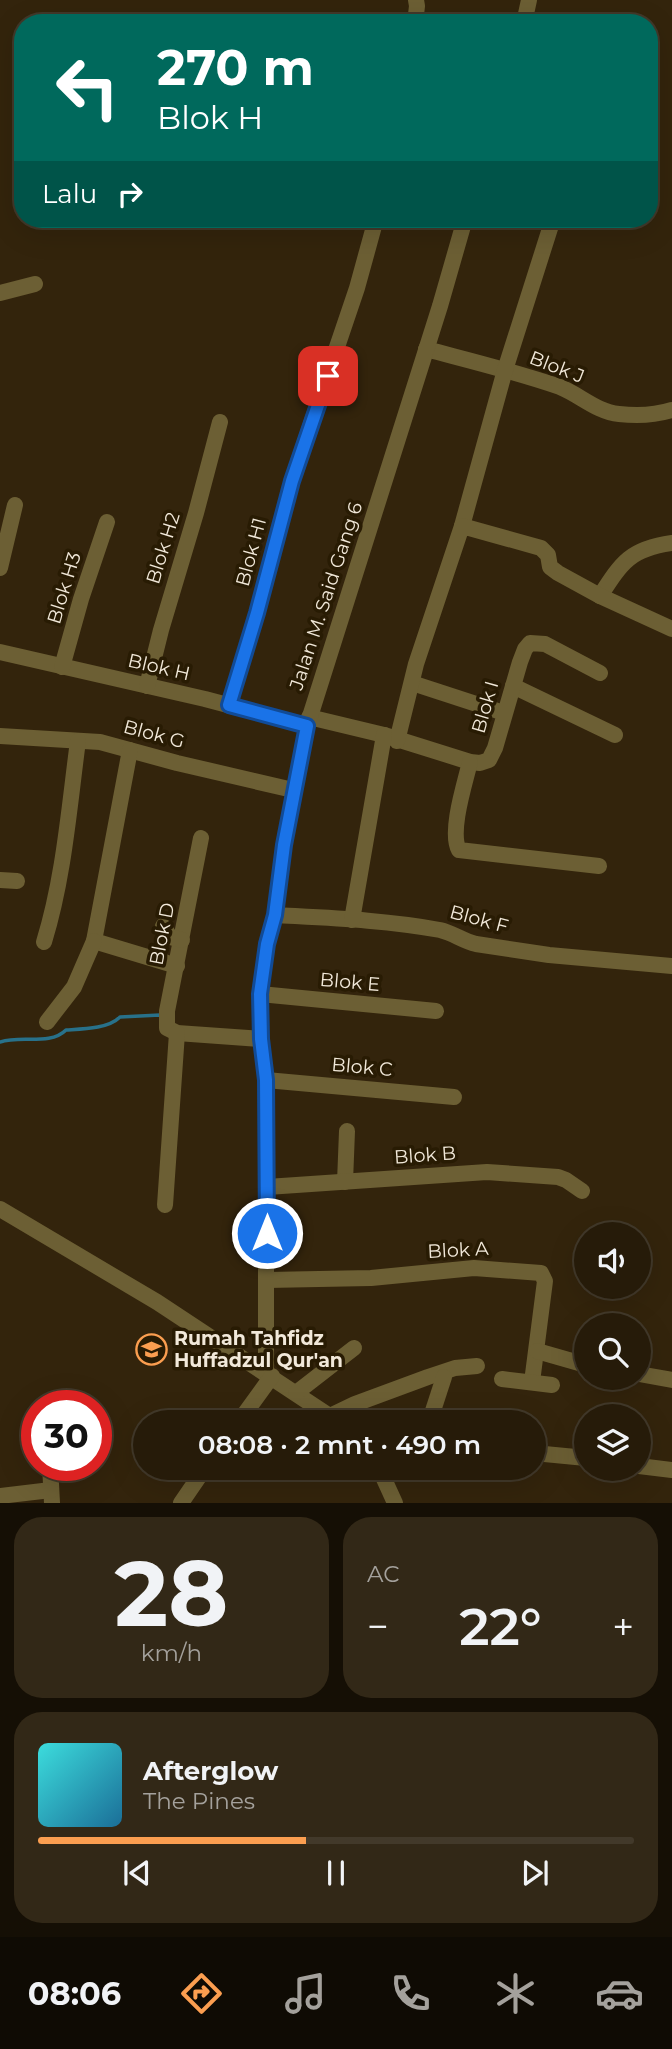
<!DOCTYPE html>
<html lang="id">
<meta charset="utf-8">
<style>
body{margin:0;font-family:Montserrat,sans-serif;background:#322817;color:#f1f3f6;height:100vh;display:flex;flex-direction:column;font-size:26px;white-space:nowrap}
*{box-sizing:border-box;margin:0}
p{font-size:23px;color:#a4a19c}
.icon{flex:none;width:38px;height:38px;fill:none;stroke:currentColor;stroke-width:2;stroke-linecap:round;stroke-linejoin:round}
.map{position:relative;height:1503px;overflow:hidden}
.drawer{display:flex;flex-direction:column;gap:14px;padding:14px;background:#150f05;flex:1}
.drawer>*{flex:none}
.top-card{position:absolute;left:14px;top:14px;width:644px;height:214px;border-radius:28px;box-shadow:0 7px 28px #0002,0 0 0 2px #42392a;background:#00695c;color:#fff;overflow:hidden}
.fabs{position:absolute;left:574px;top:1222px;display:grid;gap:14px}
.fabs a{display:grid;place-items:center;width:77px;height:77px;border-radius:50%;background:#261b09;box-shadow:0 7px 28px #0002,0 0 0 2px #42392a;font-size:35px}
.speed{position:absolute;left:21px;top:1390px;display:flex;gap:14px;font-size:35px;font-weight:700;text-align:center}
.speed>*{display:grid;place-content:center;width:91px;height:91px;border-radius:50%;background:#261b09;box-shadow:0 7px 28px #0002,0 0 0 2px #42392a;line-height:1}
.speed .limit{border:10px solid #d22;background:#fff;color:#111}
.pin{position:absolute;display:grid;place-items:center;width:60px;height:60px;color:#fff;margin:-30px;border-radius:14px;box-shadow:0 4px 10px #0006}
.me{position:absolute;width:77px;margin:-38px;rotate:0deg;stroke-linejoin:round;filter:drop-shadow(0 0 5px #0008)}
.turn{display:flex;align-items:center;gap:24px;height:147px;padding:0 28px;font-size:32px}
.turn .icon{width:91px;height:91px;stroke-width:2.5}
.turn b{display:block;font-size:49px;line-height:60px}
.then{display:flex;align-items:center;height:66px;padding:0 28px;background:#0003;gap:14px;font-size:26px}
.big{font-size:52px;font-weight:600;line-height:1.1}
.drawer .card{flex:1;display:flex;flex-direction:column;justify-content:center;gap:10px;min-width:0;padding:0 24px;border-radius:28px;background:#322817}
.drawer .dial{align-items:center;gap:0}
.dial b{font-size:91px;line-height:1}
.song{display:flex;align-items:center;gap:21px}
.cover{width:84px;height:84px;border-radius:10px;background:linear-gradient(135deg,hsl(180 70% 55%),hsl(200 70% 35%))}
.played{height:7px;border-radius:4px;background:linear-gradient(90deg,#fb9e50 45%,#42392a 45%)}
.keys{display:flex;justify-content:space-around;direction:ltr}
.heat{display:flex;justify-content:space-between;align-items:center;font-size:38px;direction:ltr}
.drawer .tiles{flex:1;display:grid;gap:14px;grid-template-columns:1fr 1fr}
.card:last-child{grid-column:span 2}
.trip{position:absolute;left:133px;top:1410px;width:413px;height:70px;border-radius:35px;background:#261b09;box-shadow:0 7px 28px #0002,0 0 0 2px #42392a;font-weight:600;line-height:70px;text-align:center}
.dock{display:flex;height:112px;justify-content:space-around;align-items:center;background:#0f0b04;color:#a4a19c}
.dock .icon{width:49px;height:49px}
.dock .selected{color:#fb9e50}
.dock b{font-size:32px;color:#f1f3f6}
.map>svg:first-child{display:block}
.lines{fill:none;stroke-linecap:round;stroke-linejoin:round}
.stream{stroke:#28718a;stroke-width:3.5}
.minor{stroke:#6c5f34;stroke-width:16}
.route-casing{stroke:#114b97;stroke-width:18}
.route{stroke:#1a73e8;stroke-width:12}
.labels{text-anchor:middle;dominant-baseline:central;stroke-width:7;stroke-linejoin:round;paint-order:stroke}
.street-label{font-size:19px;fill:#f2e9da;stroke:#281b03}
.poi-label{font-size:19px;font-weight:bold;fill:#f2e9da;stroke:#281b03;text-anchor:start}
</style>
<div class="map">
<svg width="672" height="1503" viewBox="0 0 672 1503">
<rect width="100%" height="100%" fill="#33240c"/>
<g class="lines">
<path class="stream" d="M 0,1042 C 21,1035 50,1046 66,1030 C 82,1029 108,1029 120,1017 L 160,1015 L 163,1017"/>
<g class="minor">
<path d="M 415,23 L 417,6 L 416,0"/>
<path d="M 524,23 L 529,0"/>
<path d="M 0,293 L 35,284"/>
<path d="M 426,349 C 471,361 517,372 560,387 C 580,395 597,412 619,414 C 636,416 656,415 672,410"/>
<path d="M 462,526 L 505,370 L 553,219"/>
<path d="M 0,568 L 15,505"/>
<path d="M 600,596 C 622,562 630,549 672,543"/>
<path d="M 0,652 L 205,699 L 307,726"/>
<path d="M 62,667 L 81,599 L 107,522"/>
<path d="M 412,683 L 504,713"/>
<path d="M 147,686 L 161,630 L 196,513 L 220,422"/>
<path d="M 513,686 L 615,735"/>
<path d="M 229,705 L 257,613 L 292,480 L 357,288 L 376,219"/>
<path d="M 309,717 L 384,735 L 470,762 L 480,763 L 489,760 L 495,748 L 520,662 L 525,649 L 530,643 L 545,644 L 600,673"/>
<path d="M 0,736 L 100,742 L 177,763 L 293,790"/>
<path d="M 397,741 L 416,664 L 462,526 L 541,548 L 548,555 L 550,567 L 558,573 L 600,596 L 672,629"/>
<path d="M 130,750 L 94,941 L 177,966"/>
<path d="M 470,762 C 465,783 449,832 459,850 L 599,866"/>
<path d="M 201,838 L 167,1011 L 167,1028 L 177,1033 L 261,1039"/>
<path d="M 0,880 L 17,881"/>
<path d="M 275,915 C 329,918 386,920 440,930 C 453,933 463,941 476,944 L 549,955 L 672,966"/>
<path d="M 352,920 L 384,735"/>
<path d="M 163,926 L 170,937 L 182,940"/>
<path d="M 44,942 C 64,877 69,808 78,741"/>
<path d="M 260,994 L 436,1011"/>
<path d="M 47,1022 L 74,987 L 94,941"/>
<path d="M 266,1080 L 454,1097"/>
<path d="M 345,1182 L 347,1131"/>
<path d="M 267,1187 L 487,1172 L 558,1177 L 566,1180 L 582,1191"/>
<path d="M 165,1205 L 177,1033"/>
<path d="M 0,1209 L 157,1302 L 340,1423"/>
<path d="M 267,1280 L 371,1278 L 474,1268 L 541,1273 L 545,1281 L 532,1382"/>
<path d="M 537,1351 L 586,1365"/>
<path d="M 266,1372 L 266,1080 L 261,1039 L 260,994 L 267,944 L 275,915 L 284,845 L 307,726 L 440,306 L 465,219"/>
<path d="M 639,1374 L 672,1380"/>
<path d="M 502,1379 L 552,1385"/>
<path d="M 296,1393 L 354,1348"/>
<path d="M 330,1416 L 355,1404 L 428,1377 L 455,1368 L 477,1366"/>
<path d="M 238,1423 L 272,1376"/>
<path d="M 429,1423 L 444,1377"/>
<path d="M 534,1453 L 586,1458"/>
<path d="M 50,1465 L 52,1503"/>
<path d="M 639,1466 L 672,1470"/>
<path d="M 379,1468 L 395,1503"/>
<path d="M 382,1473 L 476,1473 L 476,1468"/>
<path d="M 0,1496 L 51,1490"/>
<path d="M 181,1503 L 205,1468"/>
</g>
</g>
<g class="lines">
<defs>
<path id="route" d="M 267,1233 L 266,1080 L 261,1039 L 260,994 L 267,944 L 275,915 L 284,845 L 307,726 L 229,705 L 257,613 L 292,481 L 328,376"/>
</defs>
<use href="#route" class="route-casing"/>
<use href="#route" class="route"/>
</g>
<defs>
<symbol id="school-ring" viewBox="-11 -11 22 22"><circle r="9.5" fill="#281b03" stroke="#fb9e50" stroke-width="1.5"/><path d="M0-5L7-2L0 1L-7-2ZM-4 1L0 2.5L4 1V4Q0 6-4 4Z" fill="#fb9e50"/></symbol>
</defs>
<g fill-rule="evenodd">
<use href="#school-ring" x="134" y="1332" width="35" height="35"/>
</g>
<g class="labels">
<g class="street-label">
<text transform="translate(557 367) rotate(21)">Blok J</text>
<text transform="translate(163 548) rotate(-73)">Blok H2</text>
<text transform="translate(251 552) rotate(-75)">Blok H1</text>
<text transform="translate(64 588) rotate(-73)">Blok H3</text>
<text transform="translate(326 596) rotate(-72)">Jalan M. Said Gang 6</text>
<text transform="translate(159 667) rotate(13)">Blok H</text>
<text transform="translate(485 707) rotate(-74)">Blok I</text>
<text transform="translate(154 734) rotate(15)">Blok G</text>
<text transform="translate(479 919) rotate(15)">Blok F</text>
<text transform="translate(162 934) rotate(-79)">Blok D</text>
<text transform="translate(350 982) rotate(5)">Blok E</text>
<text transform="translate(362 1067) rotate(5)">Blok C</text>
<text transform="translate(425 1155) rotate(-4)">Blok B</text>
<text transform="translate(458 1250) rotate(-3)">Blok A</text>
</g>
<g class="poi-label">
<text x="174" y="1338">Rumah Tahfidz<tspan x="174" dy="22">Huffadzul Qur'an</tspan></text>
</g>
</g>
</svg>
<div class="fabs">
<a><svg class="icon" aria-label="sound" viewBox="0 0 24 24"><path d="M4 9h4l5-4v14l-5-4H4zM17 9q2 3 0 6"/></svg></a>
<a><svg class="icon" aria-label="search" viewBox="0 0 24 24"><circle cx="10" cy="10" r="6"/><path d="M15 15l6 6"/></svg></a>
<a><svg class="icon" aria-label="layers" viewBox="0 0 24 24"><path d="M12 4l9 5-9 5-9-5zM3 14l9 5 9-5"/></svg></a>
</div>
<div class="speed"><div class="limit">30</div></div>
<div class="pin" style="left:328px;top:376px;background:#d93025"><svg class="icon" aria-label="arrive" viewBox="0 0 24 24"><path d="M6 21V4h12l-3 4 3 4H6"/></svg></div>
<svg class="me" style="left:267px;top:1233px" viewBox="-20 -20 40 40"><circle r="17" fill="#1a73e8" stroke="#fff" stroke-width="3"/><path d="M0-11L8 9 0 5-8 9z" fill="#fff"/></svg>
<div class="trip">08:08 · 2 mnt · 490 m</div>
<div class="top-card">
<div class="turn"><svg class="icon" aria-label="left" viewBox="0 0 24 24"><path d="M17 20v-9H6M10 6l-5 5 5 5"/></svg><div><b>270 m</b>Blok H</div></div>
<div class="then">Lalu<svg class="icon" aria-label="right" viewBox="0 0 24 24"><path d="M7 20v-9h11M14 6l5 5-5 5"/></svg></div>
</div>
</div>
<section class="drawer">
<div class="tiles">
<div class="card dial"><b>28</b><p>km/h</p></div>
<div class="card"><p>AC</p>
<div class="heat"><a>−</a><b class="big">22°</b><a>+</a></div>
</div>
<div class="card">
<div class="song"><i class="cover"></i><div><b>Afterglow</b><p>The Pines</p></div></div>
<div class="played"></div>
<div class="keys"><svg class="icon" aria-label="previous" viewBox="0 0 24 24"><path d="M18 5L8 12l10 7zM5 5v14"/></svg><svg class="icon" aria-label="pause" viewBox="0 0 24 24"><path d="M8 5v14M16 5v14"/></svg><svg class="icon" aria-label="next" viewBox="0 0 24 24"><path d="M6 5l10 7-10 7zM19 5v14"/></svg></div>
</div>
</div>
</section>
<nav class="dock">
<b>08:06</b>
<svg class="icon selected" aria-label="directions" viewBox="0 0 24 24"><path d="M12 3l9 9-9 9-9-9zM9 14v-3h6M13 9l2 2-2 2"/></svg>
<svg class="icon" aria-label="music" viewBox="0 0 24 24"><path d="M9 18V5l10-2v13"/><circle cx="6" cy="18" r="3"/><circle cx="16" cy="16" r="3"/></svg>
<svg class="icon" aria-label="phone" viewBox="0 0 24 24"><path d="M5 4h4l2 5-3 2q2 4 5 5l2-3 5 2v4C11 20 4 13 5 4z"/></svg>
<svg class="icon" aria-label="climate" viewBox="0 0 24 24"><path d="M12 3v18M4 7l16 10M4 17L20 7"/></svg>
<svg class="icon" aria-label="car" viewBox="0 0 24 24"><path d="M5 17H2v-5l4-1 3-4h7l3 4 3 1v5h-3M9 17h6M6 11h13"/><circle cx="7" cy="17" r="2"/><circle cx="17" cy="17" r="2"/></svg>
</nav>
